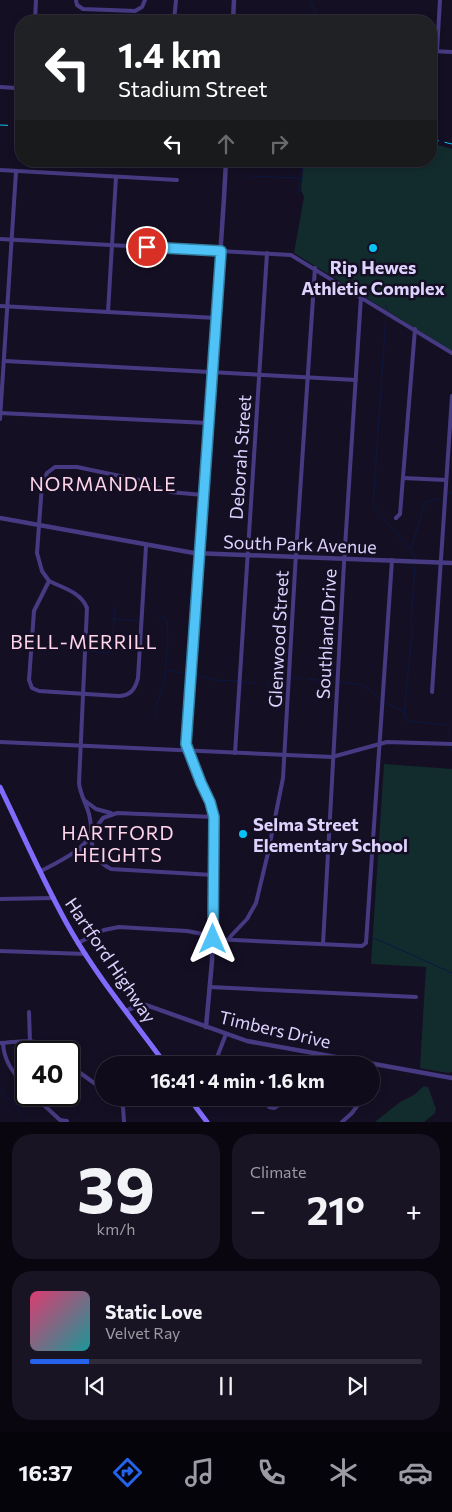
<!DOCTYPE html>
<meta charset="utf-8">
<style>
body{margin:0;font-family:Commissioner,sans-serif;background:#191424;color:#f1f3f6;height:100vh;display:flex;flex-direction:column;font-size:19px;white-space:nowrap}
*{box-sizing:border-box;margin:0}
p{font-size:16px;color:#9c9ba3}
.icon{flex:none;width:28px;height:28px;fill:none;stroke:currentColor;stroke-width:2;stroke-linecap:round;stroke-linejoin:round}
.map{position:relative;height:1122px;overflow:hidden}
.drawer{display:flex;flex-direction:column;gap:12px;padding:12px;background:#09060f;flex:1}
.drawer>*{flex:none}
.guide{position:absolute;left:15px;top:15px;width:422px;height:152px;border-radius:20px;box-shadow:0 2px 8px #0003,0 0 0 1px #302b3a;background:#202124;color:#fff;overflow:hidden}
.speed{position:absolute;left:15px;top:1041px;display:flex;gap:10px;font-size:25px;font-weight:700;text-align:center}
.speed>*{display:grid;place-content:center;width:65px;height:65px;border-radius:50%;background:#100b1b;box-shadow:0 2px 8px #0003,0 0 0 1px #302b3a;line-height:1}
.speed .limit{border:2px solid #111;border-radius:8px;background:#fff;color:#111}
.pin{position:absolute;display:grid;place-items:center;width:42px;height:42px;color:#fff;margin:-21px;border:2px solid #fff;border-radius:50%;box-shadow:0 1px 5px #0007}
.me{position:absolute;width:55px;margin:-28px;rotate:0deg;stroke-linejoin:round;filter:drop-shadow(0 0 4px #0008)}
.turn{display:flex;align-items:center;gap:18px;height:105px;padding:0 20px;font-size:22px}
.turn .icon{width:65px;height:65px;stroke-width:2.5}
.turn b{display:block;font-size:35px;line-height:42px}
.lanes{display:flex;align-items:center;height:48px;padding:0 20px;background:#0003;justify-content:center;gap:25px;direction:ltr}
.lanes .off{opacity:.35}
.big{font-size:38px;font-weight:700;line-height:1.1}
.drawer .card{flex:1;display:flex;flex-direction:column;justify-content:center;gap:8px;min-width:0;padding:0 18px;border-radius:20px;background:#191424}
.drawer .dial{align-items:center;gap:0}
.dial b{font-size:65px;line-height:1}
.song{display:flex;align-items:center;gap:15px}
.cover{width:60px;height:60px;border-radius:8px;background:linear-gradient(135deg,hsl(340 70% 55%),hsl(180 70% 35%))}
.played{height:5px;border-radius:2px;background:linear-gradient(90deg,#2563eb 15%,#302b3a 15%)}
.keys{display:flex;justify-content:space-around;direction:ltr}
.heat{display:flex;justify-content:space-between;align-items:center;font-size:28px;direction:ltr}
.drawer .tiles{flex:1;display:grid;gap:12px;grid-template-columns:1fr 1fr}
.card:last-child{grid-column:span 2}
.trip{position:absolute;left:95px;top:1056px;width:285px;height:50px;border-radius:25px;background:#100b1b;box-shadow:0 2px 8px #0003,0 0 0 1px #302b3a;font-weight:700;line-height:50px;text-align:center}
.tab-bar{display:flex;height:80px;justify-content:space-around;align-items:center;background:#06040b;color:#9c9ba3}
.tab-bar .icon{width:35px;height:35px}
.tab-bar .selected{color:#2563eb}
.tab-bar b{font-size:22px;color:#f1f3f6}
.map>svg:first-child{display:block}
.green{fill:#122c2e}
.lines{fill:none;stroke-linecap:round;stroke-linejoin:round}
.stream{stroke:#0b1841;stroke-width:1}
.minor{stroke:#463b82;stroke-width:4}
.tertiary{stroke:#463b82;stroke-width:4.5}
.secondary{stroke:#806cfc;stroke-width:5}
.rail{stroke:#05c3f8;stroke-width:1;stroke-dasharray:8 6;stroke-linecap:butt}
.route-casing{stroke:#337fa1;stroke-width:12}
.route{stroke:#4fc3f7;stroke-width:9}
.poi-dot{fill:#05c3f8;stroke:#150f24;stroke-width:2}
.labels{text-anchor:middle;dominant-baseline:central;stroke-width:5;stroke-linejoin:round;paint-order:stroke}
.poi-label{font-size:18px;font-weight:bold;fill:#ddd3fe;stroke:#150f24}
.street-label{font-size:18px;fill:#ddd3fe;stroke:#150f24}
.neighbourhood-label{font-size:19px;letter-spacing:1px;fill:#fed5ea;stroke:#150f24}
</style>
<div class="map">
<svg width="452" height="1122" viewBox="0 0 452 1122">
<rect width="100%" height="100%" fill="#150f24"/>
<g class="green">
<path d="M 431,143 L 452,149 L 452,351 L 294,253 L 304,197 L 301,190 L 304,161 L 431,161 Z"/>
<path d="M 384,764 L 452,769 L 452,1072 L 448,1073 L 420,1068 L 426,967 L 371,964 Z"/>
<path d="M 424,1086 L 428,1087 L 436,1109 L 435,1113 L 424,1122 L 375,1122 L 400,1102 L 414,1095 Z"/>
</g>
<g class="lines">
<g class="stream">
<path d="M 310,0 L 319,21"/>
<path d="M 249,176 L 301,178"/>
<path d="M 298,193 L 304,161"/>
<path d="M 386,305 L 387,309"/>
<path d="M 386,315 L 373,506 L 410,549 L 415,558"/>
<path d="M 448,493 L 452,493"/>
<path d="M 411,549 L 425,502 L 440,498"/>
<path d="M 415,565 L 411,620 L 412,633 L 404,715 L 408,721 L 447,725 L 449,728 L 450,741"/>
<path d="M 115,619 L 138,621"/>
<path d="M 88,651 L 110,653 L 112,651 L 115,607"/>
<path d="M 166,670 L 188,674"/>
<path d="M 194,674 L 214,680 L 237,681"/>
<path d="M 292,678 L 302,678"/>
<path d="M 307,679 L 334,682"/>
<path d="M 243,682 L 256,683"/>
<path d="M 340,682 L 362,685 L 381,699"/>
<path d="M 266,683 L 278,683 L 286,680"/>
<path d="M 386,703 L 403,711"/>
<path d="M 155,717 L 155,710 L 164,684 L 168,641 L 167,620 L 165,618 L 159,618"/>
<path d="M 450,747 L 452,751"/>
<path d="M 371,937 C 398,948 425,961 452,973"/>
<path d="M 0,1089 L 30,1122"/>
</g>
<g class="minor">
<path d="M 76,0 L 77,5 L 83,9 L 135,11 L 142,7 L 145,0"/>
<path d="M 35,21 L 36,0"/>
<path d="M 174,21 L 176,0"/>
<path d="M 431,51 L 452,52"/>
<path d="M 437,51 L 440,0"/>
<path d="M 0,87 L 16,88 L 21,87"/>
<path d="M 0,170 L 177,180"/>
<path d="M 0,239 L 291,255 L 452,353"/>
<path d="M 0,306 L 216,318"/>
<path d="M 108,312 L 116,177"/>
<path d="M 5,361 L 356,380"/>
<path d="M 0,413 L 208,423"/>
<path d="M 0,419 L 16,172"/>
<path d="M 403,478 L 446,480"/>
<path d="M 396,518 L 400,514 L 415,329"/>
<path d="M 49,581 L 34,611 L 29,680 L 32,688 L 39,691 L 118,696 C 130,696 135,690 138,678 L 146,546"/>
<path d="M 49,581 L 42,571 L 37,553 L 42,484 L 47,473 L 55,467 L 77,467 L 139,480 L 170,492 L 203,495"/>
<path d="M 432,692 L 452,396"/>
<path d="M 0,742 L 332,757 L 387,742 L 452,744"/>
<path d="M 235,753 L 267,253"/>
<path d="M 84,800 L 96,809 L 111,813"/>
<path d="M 77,850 L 87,851 L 94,854"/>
<path d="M 41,871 C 54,864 87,849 91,833 C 92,828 90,819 89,814 C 86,803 80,794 79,783 L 87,608 C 81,592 63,588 49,581"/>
<path d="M 213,875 L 111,869 C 95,861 92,851 91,834 L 103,818 L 117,813 L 214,817"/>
<path d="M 0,899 L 54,898"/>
<path d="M 213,939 L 362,946 L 366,943 L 392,560"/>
<path d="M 230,940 L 230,937 L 247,919 L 256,903 L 268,853 L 283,778 L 296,553 L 315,268"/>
<path d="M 78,943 L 104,930 L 119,927 L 187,931 L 213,936"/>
<path d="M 323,944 L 344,563 L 361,296"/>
<path d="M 0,951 L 86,954"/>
<path d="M 210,987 L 416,997"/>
<path d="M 29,1012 L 30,1042"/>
<path d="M 0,1043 C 22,1042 37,1036 54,1052"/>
<path d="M 3,1043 C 4,1063 15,1074 26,1088"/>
<path d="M 69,1065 L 104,1090"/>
<path d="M 214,1065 L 226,1034"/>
<path d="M 316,1065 L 318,1054"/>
<path d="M 33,1095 L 60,1120 L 67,1121"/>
<path d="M 114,1098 L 123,1107 L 124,1122"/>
<path d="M 269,1107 L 274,1108 L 291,1098"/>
<path d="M 342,1122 L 352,1113 L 363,1098"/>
</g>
<g class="tertiary">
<path d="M 233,21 L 234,0"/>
<path d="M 0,518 L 194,553 L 452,563"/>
<path d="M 126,1011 L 138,1005 L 146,1005 L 247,1041 L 452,1078"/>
<path d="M 206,1027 L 212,961 L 214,817 L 210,802 L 201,783 L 187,744 L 224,198 L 226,161"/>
</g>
<g class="secondary">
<path d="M 0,787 C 23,834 44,884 71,931 C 98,978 134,1021 166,1065"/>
<path d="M 189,1098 L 207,1122"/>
</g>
<g class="rail">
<path d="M 0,125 L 21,126"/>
<path d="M 431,139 L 452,144"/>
</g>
</g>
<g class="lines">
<defs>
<path id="route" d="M 147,247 L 221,251 L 186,744 L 201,783 L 210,802 L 214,817 L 213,939"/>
</defs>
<use href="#route" class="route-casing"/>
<use href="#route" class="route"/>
</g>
<g class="poi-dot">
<circle cx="373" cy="248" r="5"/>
<circle cx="243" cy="834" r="5"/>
</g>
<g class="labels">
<g class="poi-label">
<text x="373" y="267">Rip Hewes<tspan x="373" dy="21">Athletic Complex</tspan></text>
<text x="253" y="824" text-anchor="start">Selma Street<tspan x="253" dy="21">Elementary School</tspan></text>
</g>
<g class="street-label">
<text transform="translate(240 457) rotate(-86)">Deborah Street</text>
<text transform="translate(300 544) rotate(2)">South Park Avenue</text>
<text transform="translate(326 634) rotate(-87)">Southland Drive</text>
<text transform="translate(278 639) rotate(-87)">Glenwood Street</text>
<text transform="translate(111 960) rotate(56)">Hartford Highway</text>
<text transform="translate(275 1029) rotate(13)">Timbers Drive</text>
</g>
<g class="neighbourhood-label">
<text x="103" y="483">NORMANDALE</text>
<text x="84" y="641">BELL-MERRILL</text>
<text x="118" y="832">HARTFORD<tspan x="118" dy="22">HEIGHTS</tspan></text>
</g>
</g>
</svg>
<div class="speed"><div class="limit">40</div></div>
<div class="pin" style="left:147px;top:247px;background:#d93025"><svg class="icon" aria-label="arrive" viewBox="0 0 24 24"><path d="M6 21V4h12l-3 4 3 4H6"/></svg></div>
<svg class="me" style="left:213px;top:939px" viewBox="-20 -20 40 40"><path d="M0-17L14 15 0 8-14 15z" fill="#4fc3f7" stroke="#fff" stroke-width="4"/></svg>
<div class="trip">16:41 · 4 min · 1.6 km</div>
<div class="guide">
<div class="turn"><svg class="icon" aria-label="left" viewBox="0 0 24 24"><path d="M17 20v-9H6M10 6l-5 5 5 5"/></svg><div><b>1.4 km</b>Stadium Street</div></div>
<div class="lanes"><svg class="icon" aria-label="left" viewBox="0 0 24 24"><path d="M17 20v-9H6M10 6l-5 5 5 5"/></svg><svg class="icon off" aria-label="ahead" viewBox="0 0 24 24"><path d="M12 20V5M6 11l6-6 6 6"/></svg><svg class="icon off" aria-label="right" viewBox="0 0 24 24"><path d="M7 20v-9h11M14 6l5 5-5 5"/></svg></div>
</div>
</div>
<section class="drawer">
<div class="tiles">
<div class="card dial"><b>39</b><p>km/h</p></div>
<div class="card"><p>Climate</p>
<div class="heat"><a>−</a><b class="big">21°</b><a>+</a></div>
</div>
<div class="card">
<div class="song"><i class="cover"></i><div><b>Static Love</b><p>Velvet Ray</p></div></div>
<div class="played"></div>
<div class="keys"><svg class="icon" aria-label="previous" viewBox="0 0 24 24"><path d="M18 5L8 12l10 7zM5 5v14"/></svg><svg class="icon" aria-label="pause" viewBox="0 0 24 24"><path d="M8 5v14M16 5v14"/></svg><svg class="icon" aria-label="next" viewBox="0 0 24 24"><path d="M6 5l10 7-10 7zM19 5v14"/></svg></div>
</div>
</div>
</section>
<nav class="tab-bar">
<b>16:37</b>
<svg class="icon selected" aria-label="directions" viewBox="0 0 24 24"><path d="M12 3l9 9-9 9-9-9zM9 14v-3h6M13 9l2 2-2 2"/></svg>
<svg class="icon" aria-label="music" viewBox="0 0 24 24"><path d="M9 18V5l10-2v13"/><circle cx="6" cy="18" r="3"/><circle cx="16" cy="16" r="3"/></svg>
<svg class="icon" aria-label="phone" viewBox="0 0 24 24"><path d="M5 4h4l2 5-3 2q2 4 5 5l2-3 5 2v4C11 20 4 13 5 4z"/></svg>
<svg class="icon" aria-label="climate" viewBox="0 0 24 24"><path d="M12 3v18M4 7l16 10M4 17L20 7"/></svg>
<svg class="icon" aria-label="car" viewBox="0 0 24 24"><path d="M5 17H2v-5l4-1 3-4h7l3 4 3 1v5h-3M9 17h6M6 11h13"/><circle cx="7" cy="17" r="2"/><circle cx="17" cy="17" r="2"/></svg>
</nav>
